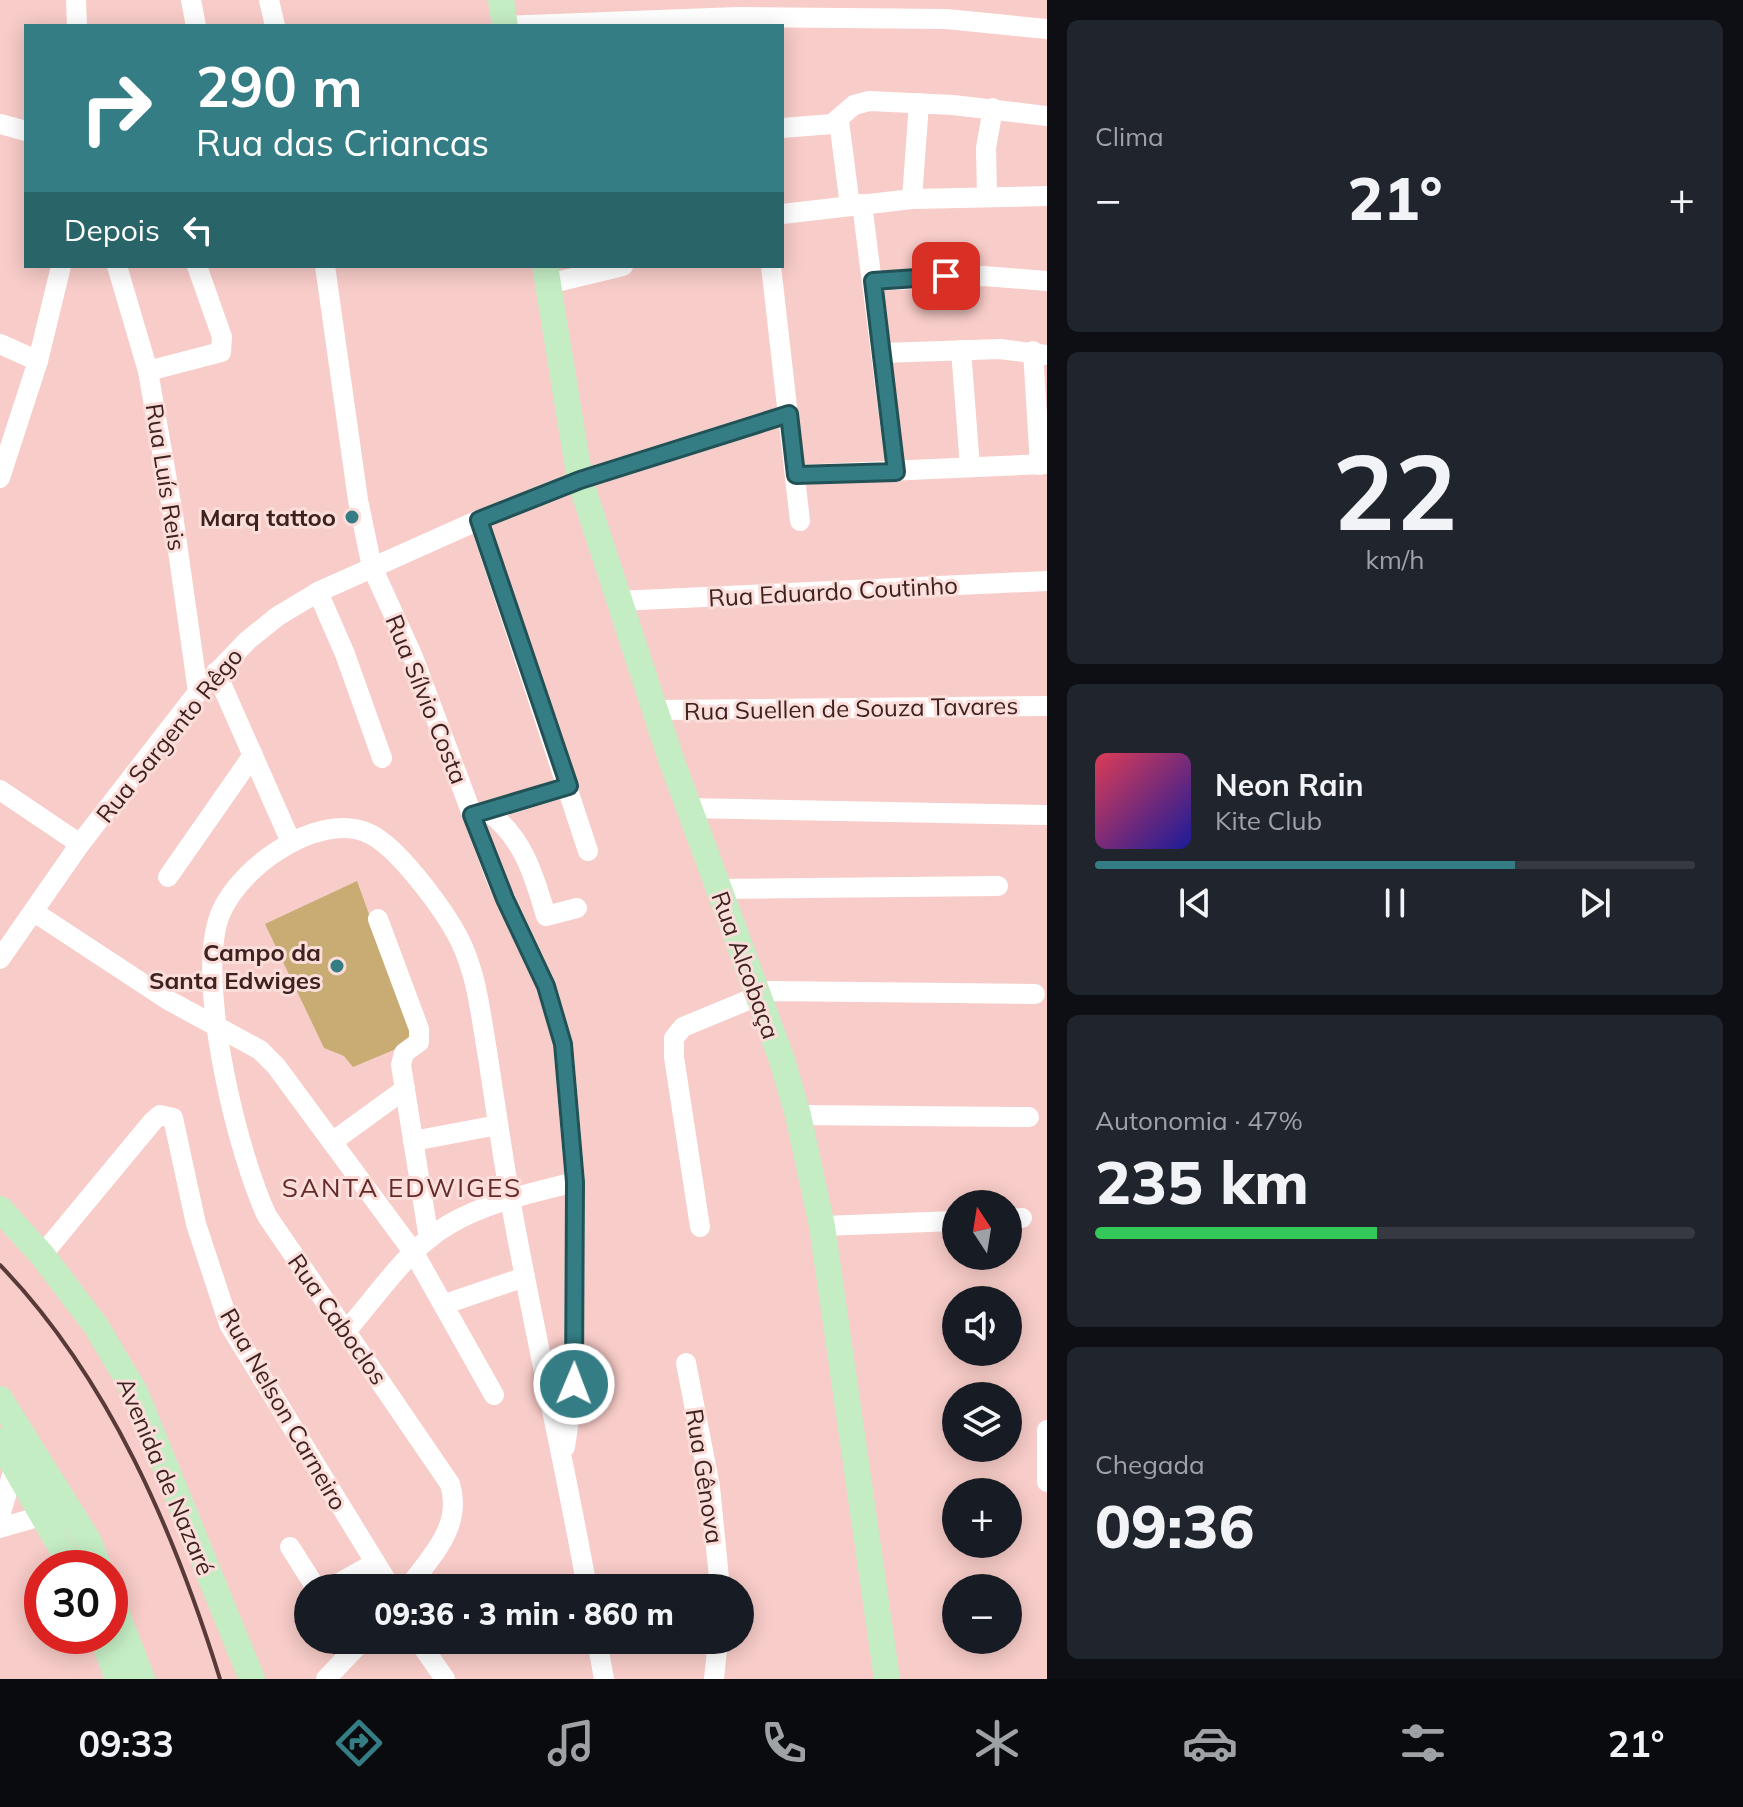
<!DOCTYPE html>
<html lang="pt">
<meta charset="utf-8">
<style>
body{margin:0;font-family:Mulish,sans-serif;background:#20242c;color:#f1f3f6;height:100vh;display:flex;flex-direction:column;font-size:30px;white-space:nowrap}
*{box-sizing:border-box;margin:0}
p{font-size:26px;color:#9ea1a6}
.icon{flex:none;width:44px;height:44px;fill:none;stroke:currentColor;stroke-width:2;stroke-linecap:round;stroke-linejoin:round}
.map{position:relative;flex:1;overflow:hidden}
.side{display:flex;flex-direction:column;gap:20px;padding:20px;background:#0d0f14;width:696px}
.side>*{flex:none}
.top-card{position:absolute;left:24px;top:24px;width:760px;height:244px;border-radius:0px;box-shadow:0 4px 20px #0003;background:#347d84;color:#fff;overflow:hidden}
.needle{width:52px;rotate:348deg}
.fabs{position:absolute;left:942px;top:1190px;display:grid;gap:16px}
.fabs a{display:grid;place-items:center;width:80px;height:80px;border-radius:50%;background:#171b24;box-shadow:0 4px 20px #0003;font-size:40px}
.speed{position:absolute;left:24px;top:1550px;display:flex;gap:16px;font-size:40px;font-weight:700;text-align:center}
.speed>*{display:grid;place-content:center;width:104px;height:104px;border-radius:50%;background:#171b24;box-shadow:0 4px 20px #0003;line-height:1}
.speed .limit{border:12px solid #d22;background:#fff;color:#111}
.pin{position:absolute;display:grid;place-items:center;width:68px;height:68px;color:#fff;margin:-34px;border-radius:16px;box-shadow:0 4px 12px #0006}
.me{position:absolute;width:88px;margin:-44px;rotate:1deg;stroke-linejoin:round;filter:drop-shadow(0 0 6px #0008)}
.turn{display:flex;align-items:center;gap:28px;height:168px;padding:0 40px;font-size:36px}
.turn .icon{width:104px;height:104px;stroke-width:2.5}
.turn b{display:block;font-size:56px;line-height:68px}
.then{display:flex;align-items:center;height:76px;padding:0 40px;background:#0003;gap:16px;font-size:30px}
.big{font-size:60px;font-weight:800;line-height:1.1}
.side .card{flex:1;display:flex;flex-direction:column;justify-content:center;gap:12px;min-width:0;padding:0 28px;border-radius:12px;background:#20242c}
.side .dial{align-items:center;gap:0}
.dial b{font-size:104px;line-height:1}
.song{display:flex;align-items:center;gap:24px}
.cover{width:96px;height:96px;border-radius:12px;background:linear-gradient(135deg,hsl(350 70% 55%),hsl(240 70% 35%))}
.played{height:8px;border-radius:4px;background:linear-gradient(90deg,#347d84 70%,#363941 70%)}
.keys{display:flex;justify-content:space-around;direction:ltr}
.heat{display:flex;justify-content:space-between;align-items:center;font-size:44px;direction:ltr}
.charge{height:12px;border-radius:6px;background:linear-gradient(90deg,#34c759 47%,#363941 0)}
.trip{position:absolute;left:294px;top:1574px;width:460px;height:80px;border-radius:40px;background:#171b24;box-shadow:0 4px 20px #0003;font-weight:800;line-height:80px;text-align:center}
.menu{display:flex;height:128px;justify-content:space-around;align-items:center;background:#090b0e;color:#9ea1a6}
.menu .icon{width:56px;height:56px}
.menu .selected{color:#347d84}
.menu b{font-size:36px;color:#f1f3f6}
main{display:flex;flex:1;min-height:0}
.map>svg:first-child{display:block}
.garden{fill:#c8ac73}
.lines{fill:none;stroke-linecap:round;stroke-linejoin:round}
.minor{stroke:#fff;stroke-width:20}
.major{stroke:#c5edc4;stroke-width:26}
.rail{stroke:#583b38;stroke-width:4}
.route-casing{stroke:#225156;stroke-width:20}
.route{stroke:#347d84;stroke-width:14}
.poi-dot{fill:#347d84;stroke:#fbddda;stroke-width:3}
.labels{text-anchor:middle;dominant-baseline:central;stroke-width:6;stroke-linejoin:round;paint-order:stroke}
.street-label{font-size:24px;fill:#3d2220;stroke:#fbddda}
.poi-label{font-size:24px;font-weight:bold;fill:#3d2220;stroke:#fbddda;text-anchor:end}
.neighbourhood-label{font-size:26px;letter-spacing:2px;fill:#642b29;stroke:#fbddda}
</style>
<main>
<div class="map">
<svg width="1047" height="1679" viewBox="0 0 1047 1679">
<rect width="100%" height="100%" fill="#f8ccc8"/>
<path class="garden" d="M 357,881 L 413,1036 L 396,1049 L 353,1067 L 344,1056 L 324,1048 L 265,924 Z"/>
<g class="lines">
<g class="minor">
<path d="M 76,0 L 77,26"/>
<path d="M 191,0 L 196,26"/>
<path d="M 269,0 L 275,26"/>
<path d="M 504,26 L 737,17 L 946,19 L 1047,29"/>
<path d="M 839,121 L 850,206"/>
<path d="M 0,124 L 26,131"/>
<path d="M 782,128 L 832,124 L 854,105 L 869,101 L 953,105 L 1047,116"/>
<path d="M 987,196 L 986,148 L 993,108"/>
<path d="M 912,199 L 919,103"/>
<path d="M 862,204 L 896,472"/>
<path d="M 782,214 L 912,199 L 1047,196"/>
<path d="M 117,266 L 148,371 L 173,515 L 198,692"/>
<path d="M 325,266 L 358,500 L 372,567 L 413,657 L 497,881 L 546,986 L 563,1044 L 575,1182 L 574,1384 L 565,1447"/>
<path d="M 771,266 L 800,521"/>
<path d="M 873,281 L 983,276 L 1047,281"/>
<path d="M 548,284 L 623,266"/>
<path d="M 0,344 L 38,361"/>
<path d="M 961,350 L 970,467"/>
<path d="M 1033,351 L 1040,465"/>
<path d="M 882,353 L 1000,349 L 1047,355"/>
<path d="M 148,371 L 221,352 L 222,337 L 197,266"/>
<path d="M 796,475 L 1047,464"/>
<path d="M 0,478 L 38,361 L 61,266"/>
<path d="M 479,520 L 588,851"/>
<path d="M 318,592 L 345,654 L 382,758"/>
<path d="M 618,601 L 1047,581"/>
<path d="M 216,672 L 291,842"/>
<path d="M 655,710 L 1047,706"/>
<path d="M 0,790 L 80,844"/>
<path d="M 688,808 L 1047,815"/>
<path d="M 487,811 C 523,837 534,875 546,916 L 577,908"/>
<path d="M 477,814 L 569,786"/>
<path d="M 168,877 L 253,755"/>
<path d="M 718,889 L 998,886"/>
<path d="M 34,912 L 168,1000 L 260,1050 L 276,1066 L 414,1253 L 494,1395"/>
<path d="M 378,919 L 419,1029 L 419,1042 L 404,1053 L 401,1065 L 429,1239"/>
<path d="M 0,959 L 80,844 L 198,692 L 248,640 L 278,616 L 318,592 L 479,520 L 580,480 L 789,414"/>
<path d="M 798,1115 L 1029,1117"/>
<path d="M 413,1141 L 498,1125"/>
<path d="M 332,1142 L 405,1089"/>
<path d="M 1008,1219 L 1022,1218"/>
<path d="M 822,1226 L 956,1221"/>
<path d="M 700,1227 L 674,1057 L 674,1038 L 683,1027 L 770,991 L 1035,994"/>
<path d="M 42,1255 L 153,1121 L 160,1115 L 173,1118 L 196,1224 L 229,1324 L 391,1588"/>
<path d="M 445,1304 L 525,1277"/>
<path d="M 346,1331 C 377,1296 407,1249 448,1225 C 487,1202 532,1193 575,1182"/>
<path d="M 686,1363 L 710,1487 L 720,1588"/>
<path d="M 1047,1430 L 1047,1482"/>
<path d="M 0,1516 L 15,1465"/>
<path d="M 0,1528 L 45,1515"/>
<path d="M 290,1547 L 316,1588"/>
<path d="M 330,1588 L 375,1563"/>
<path d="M 408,1588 C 432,1555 463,1526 450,1484 L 267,1216 C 237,1152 199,992 217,924 C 229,873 318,808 370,834 C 397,847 436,900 452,926 C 477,966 480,1012 488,1057 C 495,1104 502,1151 510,1198 C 533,1329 564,1458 587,1588"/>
<path d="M 418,1640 L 445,1679"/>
<path d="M 597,1640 L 604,1679"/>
<path d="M 326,1679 L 363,1640"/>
<path d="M 714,1679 L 718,1640"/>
</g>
<g class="major">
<path d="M 501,0 L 505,26"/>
<path d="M 545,266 L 580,480 L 671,759 L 782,1060 L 798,1115 L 822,1226 L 887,1679"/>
<path d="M 0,1209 L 42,1255 L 96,1326 L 135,1392 L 252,1679"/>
<path d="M 0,1399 L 88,1540 L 99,1568"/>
<path d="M 0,1441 L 73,1568"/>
<path d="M 110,1596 L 142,1679"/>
<path d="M 102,1636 L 118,1679"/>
</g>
<path class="rail" d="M 0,1265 C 109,1378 174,1531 220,1679"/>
</g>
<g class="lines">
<defs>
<path id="route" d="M 574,1384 L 575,1182 L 563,1044 L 546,986 L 505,899 L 472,815 L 569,786 L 479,520 L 580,480 L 789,414 L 796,475 L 896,472 L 873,281 L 946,276"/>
</defs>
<use href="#route" class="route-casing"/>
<use href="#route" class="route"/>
</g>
<g class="poi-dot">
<circle cx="352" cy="517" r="8"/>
<circle cx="337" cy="966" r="8"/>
</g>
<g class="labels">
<g class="street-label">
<text transform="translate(166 477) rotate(81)">Rua Luís Reis</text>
<text transform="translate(833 591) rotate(-3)">Rua Eduardo Coutinho</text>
<text transform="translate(427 699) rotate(68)">Rua Sílvio Costa</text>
<text transform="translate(851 708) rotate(-1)">Rua Suellen de Souza Tavares</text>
<text transform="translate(169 735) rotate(-51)">Rua Sargento Rêgo</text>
<text transform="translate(746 965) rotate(70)">Rua Alcobaça</text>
<text transform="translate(338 1319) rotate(55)">Rua Caboclos</text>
<text transform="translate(284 1409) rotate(60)">Rua Nelson Carneiro</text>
<text transform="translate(166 1476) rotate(67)">Avenida de Nazaré</text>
<text transform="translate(705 1476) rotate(81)">Rua Gênova</text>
</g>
<g class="poi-label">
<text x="336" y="517">Marq tattoo</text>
<text x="321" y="952">Campo da<tspan x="321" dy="28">Santa Edwiges</tspan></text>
</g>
<g class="neighbourhood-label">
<text x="402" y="1187">SANTA EDWIGES</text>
</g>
</g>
</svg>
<div class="fabs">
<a><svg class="needle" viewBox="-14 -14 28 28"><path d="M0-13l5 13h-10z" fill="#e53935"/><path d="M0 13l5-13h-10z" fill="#9ea1a6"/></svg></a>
<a><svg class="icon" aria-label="sound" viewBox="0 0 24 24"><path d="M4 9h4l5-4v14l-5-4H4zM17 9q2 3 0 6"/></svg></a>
<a><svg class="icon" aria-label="layers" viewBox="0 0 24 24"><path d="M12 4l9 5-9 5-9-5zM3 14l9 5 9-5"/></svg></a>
<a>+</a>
<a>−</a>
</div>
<div class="speed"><div class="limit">30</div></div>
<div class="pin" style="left:946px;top:276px;background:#d93025"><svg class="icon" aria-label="arrive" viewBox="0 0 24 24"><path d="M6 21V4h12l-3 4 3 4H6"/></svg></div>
<svg class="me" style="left:574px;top:1384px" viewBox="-20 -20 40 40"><circle r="17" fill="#347d84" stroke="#fff" stroke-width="3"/><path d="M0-11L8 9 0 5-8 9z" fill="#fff"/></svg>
<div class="trip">09:36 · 3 min · 860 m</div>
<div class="top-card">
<div class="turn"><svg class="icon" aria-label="right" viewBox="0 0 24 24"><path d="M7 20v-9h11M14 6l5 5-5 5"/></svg><div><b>290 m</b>Rua das Criancas</div></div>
<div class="then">Depois<svg class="icon" aria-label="left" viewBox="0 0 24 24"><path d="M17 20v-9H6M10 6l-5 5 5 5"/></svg></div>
</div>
</div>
<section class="side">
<div class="card"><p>Clima</p>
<div class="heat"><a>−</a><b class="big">21°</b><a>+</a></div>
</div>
<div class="card dial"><b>22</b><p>km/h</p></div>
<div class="card">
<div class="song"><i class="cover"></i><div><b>Neon Rain</b><p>Kite Club</p></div></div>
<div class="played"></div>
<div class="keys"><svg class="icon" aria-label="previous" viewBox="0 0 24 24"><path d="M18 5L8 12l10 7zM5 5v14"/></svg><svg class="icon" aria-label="pause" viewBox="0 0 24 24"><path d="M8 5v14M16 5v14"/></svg><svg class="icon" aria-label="next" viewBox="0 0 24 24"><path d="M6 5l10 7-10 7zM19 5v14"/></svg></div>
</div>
<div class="card"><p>Autonomia · 47%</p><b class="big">235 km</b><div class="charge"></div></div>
<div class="card"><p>Chegada</p><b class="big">09:36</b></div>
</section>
</main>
<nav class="menu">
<b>09:33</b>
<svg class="icon selected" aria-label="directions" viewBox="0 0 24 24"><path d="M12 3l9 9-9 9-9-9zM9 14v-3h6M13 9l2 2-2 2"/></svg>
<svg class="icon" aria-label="music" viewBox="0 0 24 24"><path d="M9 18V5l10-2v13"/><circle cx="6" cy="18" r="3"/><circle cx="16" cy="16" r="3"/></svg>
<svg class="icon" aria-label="phone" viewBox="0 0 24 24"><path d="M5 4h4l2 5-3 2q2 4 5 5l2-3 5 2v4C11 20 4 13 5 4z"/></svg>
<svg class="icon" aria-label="climate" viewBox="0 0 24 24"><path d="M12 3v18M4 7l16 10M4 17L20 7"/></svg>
<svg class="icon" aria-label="car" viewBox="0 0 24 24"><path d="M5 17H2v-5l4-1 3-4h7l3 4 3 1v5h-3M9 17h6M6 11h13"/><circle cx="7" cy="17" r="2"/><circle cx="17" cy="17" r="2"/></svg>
<svg class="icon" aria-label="filters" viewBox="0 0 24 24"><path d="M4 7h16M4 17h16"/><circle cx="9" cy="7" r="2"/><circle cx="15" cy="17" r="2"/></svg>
<b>21°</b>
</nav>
